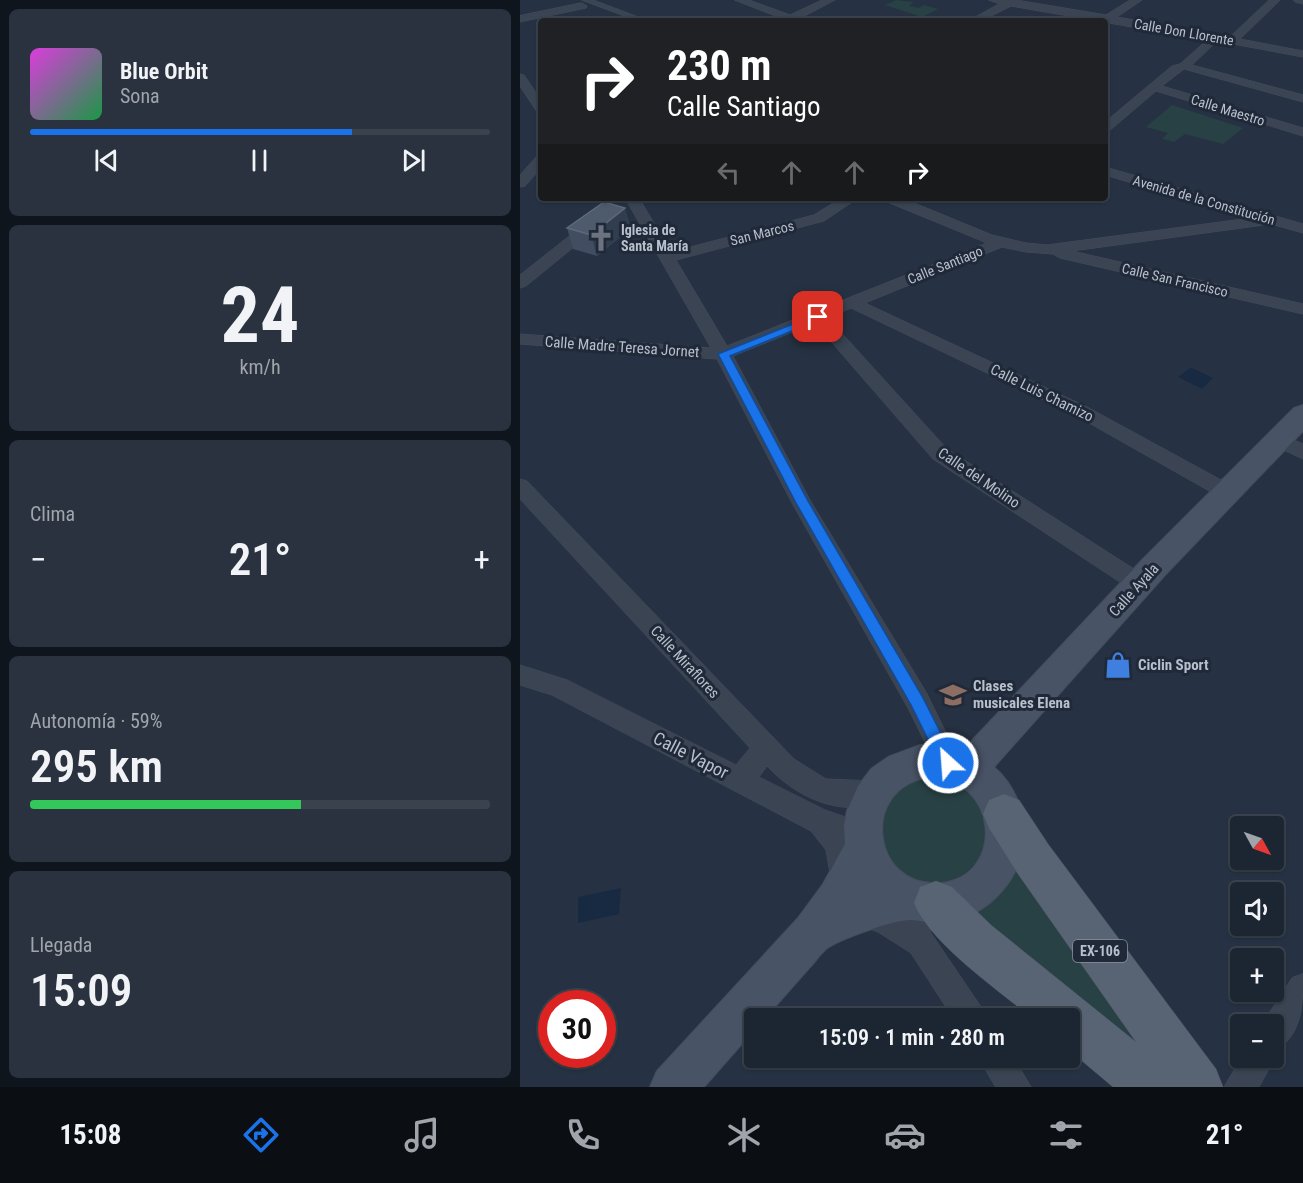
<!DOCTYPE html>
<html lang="es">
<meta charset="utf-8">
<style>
body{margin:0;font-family:"Roboto Condensed",sans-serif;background:#29323e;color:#f1f3f6;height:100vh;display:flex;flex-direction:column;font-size:22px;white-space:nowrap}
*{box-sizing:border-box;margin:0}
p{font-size:20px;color:#a0a5ac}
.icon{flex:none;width:33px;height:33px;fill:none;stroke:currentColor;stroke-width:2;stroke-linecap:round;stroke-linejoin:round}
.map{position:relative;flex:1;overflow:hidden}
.sheet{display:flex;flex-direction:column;gap:9px;padding:9px;background:#0f151c;width:520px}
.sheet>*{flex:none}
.guide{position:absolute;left:18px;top:18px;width:570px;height:183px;border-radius:6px;box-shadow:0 2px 4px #0004,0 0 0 2px #3a434d;background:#202124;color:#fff;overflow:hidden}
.needle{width:39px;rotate:130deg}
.tools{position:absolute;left:710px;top:816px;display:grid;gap:12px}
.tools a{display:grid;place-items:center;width:54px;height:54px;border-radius:6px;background:#1c2632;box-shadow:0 2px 4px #0004,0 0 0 2px #3a434d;font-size:30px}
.speed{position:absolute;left:18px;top:990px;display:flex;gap:12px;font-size:30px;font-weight:700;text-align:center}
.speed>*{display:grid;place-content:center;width:78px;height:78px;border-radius:50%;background:#1c2632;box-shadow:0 2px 4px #0004,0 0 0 2px #3a434d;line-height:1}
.speed .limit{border:9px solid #d22;background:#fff;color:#111}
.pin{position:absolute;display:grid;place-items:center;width:51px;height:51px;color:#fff;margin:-26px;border-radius:12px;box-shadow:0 3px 9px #0006}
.me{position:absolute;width:66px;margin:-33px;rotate:334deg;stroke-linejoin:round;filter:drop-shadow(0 0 4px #0008)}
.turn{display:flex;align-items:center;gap:21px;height:126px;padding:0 30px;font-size:27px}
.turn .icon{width:78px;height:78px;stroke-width:2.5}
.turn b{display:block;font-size:42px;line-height:51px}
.lanes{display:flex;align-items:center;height:57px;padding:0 30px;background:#0003;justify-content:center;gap:30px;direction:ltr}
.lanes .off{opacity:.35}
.big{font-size:45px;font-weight:600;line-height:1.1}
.sheet .tile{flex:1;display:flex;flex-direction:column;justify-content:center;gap:9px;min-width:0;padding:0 21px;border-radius:9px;background:#29323e}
.sheet .dial{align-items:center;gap:0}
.dial b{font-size:78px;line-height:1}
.song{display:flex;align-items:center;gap:18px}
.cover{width:72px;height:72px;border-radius:9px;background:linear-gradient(135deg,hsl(300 70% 55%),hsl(140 70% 35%))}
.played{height:6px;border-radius:3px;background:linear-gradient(90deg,#1a73e8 70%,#3a434d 70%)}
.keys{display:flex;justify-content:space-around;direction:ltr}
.heat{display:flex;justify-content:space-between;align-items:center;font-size:33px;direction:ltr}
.charge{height:9px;border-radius:4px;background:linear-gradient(90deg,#34c759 59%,#3a434d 0)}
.trip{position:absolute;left:224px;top:1008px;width:336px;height:60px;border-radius:6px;background:#1c2632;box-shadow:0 2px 4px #0004,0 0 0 2px #3a434d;font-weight:600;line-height:60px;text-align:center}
.menu{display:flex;height:96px;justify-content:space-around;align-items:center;background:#0b0f14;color:#a0a5ac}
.menu .icon{width:42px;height:42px}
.menu .on{color:#1a73e8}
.menu b{font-size:27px;color:#f1f3f6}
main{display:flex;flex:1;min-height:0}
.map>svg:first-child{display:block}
.green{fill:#284144}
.water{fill:#182942}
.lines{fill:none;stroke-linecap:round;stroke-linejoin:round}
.pedestrian-casing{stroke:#444d5c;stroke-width:1}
.minor-casing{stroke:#444d5c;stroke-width:1}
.secondary-casing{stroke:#444d5c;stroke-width:2}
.primary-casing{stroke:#444d5c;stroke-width:1}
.pedestrian{fill:#3a4453;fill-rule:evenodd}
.minor{fill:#3a4453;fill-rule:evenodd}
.secondary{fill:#485366;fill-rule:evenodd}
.primary{fill:#586373;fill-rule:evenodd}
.wall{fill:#414e61}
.shaded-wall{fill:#313e50}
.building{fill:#4e5b6d;stroke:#5e6a7c;stroke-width:1.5}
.route{fill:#1a73e8;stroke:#114b97;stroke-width:1.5}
.labels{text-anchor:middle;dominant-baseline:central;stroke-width:6;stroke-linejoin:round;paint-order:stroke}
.far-street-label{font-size:14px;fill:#b8bfcd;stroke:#1f2938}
.far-poi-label{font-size:14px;font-weight:bold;fill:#b8bfcd;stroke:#1f2938;text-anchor:start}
.shield{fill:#1f2938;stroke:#8a92a0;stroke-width:1.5}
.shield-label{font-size:14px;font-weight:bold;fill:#b8bfcd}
.street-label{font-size:15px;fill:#b8bfcd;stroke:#1f2938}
.poi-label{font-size:15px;font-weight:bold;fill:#b8bfcd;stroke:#1f2938;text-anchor:start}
.near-street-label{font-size:18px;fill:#b8bfcd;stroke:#1f2938}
</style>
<main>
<section class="sheet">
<div class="tile">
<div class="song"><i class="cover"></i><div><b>Blue Orbit</b><p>Sona</p></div></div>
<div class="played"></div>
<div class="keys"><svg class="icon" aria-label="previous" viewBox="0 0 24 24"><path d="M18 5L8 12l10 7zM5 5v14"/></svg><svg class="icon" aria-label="pause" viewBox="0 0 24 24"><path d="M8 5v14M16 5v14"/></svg><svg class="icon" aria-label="next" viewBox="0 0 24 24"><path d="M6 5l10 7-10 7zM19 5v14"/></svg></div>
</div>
<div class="tile dial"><b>24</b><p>km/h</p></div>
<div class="tile"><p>Clima</p>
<div class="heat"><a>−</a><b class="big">21°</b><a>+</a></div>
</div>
<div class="tile"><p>Autonomía · 59%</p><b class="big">295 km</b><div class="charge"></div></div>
<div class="tile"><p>Llegada</p><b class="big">15:09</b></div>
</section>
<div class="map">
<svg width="783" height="1087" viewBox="0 0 783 1087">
<rect width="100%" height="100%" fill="#263243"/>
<g class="green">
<path d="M 376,0 L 394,2 L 389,6 L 399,8 L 404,5 L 418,9 L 402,17 L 365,5 Z"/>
<path d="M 652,105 L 658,107 L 723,128 L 703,144 L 665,134 L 654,142 L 642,139 L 648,133 L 626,127 Z"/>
<circle cx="414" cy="830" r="53"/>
<path d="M 491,858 L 627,1057 L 433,907 Z"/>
</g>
<g class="water">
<path d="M 670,368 L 672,368 L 693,378 L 682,389 L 658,377 Z"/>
<path d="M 101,888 L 99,914 L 58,923 L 58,897 Z"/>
</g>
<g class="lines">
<defs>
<path id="pedestrian" d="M 62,0 L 73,0 L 129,21 L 118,21 Z"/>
<g id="minor">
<path d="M 215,0 L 229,0 L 270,15 L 302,0 L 315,0 L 275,21 L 261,21 L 262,19 Z"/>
<path d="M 469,0 L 496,0 L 586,15 L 610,0 L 622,0 L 597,17 L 710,37 L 749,0 L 760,0 L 720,39 L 783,51 L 783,57 L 697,41 L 672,65 L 783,95 L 783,102 L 664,69 L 642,86 L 783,128 L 783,136 L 636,91 L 589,131 L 585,132 L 585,122 L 652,66 L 660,64 L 687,40 L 491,6 L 461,21 L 448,21 L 479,4 Z"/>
<path d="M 774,0 L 783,0 L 783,4 L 775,2 Z"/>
<path d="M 62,3 L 67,6 L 66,8 L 0,22 L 0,16 Z"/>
<path d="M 0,74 L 4,75 L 21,100 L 21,113 L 17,112 L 0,86 Z"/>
<path d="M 21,156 L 21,168 L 5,186 L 0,187 L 0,175 L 16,157 Z"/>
<path d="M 585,167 L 783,224 L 783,233 L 751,224 L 552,251 L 783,304 L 783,314 L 540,258 L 533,254 L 506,252 L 482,247 L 345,303 L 567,407 L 714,487 L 717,492 L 714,497 L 707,499 L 700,497 L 555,415 L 331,308 L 308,318 L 427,449 L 628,578 L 631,584 L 628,590 L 620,593 L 612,590 L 413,459 L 295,323 L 213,356 L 290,500 L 406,692 L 441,763 L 437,771 L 428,775 L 419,771 L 388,708 L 272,503 L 197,359 L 0,344 L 0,334 L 191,348 L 105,198 L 119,198 L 151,252 L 294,215 L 321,198 L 338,198 L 304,221 L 156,260 L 207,346 L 467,243 L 365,201 L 363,198 L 382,198 L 472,235 L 506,243 L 527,245 L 731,218 L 585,175 Z"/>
<path d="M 72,221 L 77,222 L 79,225 L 77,228 L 6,286 L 0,288 L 0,275 L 67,222 Z"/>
<path d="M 758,433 L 783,444 L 783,459 L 751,444 L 749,439 L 751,434 Z"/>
<path d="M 0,479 L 7,481 L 274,759 L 306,779 L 353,781 L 362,784 L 366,793 L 362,802 C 320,818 276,797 247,766 L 239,777 L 305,810 L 352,826 L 355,835 L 352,844 L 342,848 L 333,845 L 339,879 L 335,889 L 325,893 L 315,889 L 311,879 L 306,850 L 291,831 L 32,695 L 0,685 L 0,665 L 47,680 L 216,765 L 230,748 L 0,499 Z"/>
<path d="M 397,886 L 407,890 C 414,906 404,918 411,933 L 461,1007 L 465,1018 L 433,1018 L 391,953 L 358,932 L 334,923 L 330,913 L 334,903 L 344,899 L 381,914 L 387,890 Z"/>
<path d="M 783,974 C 783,1003 783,1037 753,1051 L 753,1024 L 742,1024 L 772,978 Z"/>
<path d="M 753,1054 L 755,1058 L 739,1087 L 704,1087 L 721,1058 L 753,1058 Z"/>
<path d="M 459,1058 L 494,1058 L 511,1087 L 476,1087 Z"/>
</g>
<path id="secondary" d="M 783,405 L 783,431 L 645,575 L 474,767 C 494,784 507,814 504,841 C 499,885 463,920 419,923 C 409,924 401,920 391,920 C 376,919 323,938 309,947 C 302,951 296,961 290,967 C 275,984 260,1001 245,1018 L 234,1018 L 234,1030 L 184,1087 L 130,1087 L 137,1071 L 278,918 L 303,884 L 325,844 L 324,825 L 327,811 L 338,786 L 351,769 L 368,757 L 400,745 L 421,744 L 443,750 L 623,559 L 774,408 ZM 407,778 C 478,774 487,876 421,883 C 351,889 340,788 407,778 Z"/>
<path id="primary" d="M 484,794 L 499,800 L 528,844 L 696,1069 L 703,1087 L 593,1087 L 549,1050 L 549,1018 L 512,1018 C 477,989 410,943 394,903 L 400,887 L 416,881 L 432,887 L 471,925 L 616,1042 L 498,874 L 469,828 L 463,814 L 469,800 Z"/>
</defs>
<use href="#pedestrian" class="pedestrian-casing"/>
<use href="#minor" class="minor-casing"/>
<use href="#secondary" class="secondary-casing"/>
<use href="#primary" class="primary-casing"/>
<use href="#pedestrian" class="pedestrian"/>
<use href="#minor" class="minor"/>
<use href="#secondary" class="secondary"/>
<use href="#primary" class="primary"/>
</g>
<path class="wall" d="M 47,228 L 111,228 L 77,256 L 53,249 Z"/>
<path class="shaded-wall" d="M 105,208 L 111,228 L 77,256 L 71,235 Z"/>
<path class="building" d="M 84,202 L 105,208 L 71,235 L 47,228 Z"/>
<path class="route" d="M 298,314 L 302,315 L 302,319 L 210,356 L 288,501 L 402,696 L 436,763 L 434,768 L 428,770 L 422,768 L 391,705 L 276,503 L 198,354 Z"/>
<defs>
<symbol id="church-bare" viewBox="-9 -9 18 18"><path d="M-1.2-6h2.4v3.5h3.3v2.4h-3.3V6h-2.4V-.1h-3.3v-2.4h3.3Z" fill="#6b7280" stroke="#1f2938" stroke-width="2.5" paint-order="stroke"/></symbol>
<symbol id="shop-bare" viewBox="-9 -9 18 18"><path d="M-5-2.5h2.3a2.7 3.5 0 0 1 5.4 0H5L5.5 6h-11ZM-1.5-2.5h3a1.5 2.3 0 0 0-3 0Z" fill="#3f7fe0" stroke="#1f2938" stroke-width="2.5" paint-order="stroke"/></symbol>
<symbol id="university-bare" viewBox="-9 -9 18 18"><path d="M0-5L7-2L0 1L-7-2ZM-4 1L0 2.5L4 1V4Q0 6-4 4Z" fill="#8d6e63" stroke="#1f2938" stroke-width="2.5" paint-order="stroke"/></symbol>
</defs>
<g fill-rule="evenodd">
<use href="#church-bare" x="62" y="219" width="38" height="38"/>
<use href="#shop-bare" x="579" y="646" width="38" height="38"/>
<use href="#university-bare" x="414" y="676" width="38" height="38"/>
</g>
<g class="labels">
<g class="far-street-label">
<text transform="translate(664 32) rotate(10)">Calle Don Llorente</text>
<text transform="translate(708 110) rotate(17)">Calle Maestro</text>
<text transform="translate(684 200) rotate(16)">Avenida de la Constitución</text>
<text transform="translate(242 233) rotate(-14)">San Marcos</text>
<text transform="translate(425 265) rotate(-22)">Calle Santiago</text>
<text transform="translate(655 280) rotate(13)">Calle San Francisco</text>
</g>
<g class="far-poi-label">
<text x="101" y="230">Iglesia de<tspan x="101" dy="16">Santa María</tspan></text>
</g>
<rect class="shield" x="553" y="940" width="54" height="22" rx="4.5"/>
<g class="shield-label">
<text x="580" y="951">EX-106</text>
</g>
<g class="street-label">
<text transform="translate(102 347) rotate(4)">Calle Madre Teresa Jornet</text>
<text transform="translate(522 393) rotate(26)">Calle Luis Chamizo</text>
<text transform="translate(459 478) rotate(34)">Calle del Molino</text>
<text transform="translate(614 590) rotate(-48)">Calle Ayala</text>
<text transform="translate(165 662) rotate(47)">Calle Miraflores</text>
</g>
<g class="poi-label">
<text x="618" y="665">Ciclin Sport</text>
<text x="453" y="686">Clases<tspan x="453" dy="17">musicales Elena</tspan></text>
</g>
<g class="near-street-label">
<text transform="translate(171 755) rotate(27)">Calle Vapor</text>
</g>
</g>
</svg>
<div class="tools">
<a><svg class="needle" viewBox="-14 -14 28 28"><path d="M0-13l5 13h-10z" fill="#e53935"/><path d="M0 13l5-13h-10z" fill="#a0a5ac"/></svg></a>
<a><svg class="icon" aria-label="sound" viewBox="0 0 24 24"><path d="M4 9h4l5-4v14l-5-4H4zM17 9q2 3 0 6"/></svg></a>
<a>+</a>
<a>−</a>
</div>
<div class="speed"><div class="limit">30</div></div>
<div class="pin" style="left:298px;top:317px;background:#d93025"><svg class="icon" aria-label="arrive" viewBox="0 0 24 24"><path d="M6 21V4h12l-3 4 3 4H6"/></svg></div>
<svg class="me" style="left:428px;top:763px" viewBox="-20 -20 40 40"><circle r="17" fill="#1a73e8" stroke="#fff" stroke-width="3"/><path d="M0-11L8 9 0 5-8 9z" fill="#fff"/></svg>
<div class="trip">15:09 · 1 min · 280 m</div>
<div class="guide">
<div class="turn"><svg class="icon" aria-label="right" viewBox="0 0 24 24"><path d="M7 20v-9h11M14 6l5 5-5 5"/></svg><div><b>230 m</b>Calle Santiago</div></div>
<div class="lanes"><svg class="icon off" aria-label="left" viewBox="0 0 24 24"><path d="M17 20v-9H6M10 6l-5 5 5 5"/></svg><svg class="icon off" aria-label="ahead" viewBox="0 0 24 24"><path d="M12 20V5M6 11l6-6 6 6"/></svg><svg class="icon off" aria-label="ahead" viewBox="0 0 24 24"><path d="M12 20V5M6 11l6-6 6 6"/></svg><svg class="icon" aria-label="right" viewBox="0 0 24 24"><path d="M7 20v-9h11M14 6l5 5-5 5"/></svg></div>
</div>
</div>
</main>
<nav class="menu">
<b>15:08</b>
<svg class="icon on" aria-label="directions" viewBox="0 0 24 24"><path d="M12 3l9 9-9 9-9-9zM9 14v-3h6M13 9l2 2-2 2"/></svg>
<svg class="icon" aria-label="music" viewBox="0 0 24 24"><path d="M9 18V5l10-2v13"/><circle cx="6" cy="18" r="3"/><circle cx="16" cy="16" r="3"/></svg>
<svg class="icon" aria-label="phone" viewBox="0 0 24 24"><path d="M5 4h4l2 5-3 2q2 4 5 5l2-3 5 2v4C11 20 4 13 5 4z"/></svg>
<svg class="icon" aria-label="climate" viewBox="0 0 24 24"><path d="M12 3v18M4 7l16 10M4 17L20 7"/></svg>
<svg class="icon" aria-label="car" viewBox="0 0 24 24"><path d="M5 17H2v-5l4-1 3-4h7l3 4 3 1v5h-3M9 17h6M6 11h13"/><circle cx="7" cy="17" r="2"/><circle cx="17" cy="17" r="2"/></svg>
<svg class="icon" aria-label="filters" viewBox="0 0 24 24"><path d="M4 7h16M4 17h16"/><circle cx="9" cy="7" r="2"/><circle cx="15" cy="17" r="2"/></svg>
<b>21°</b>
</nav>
